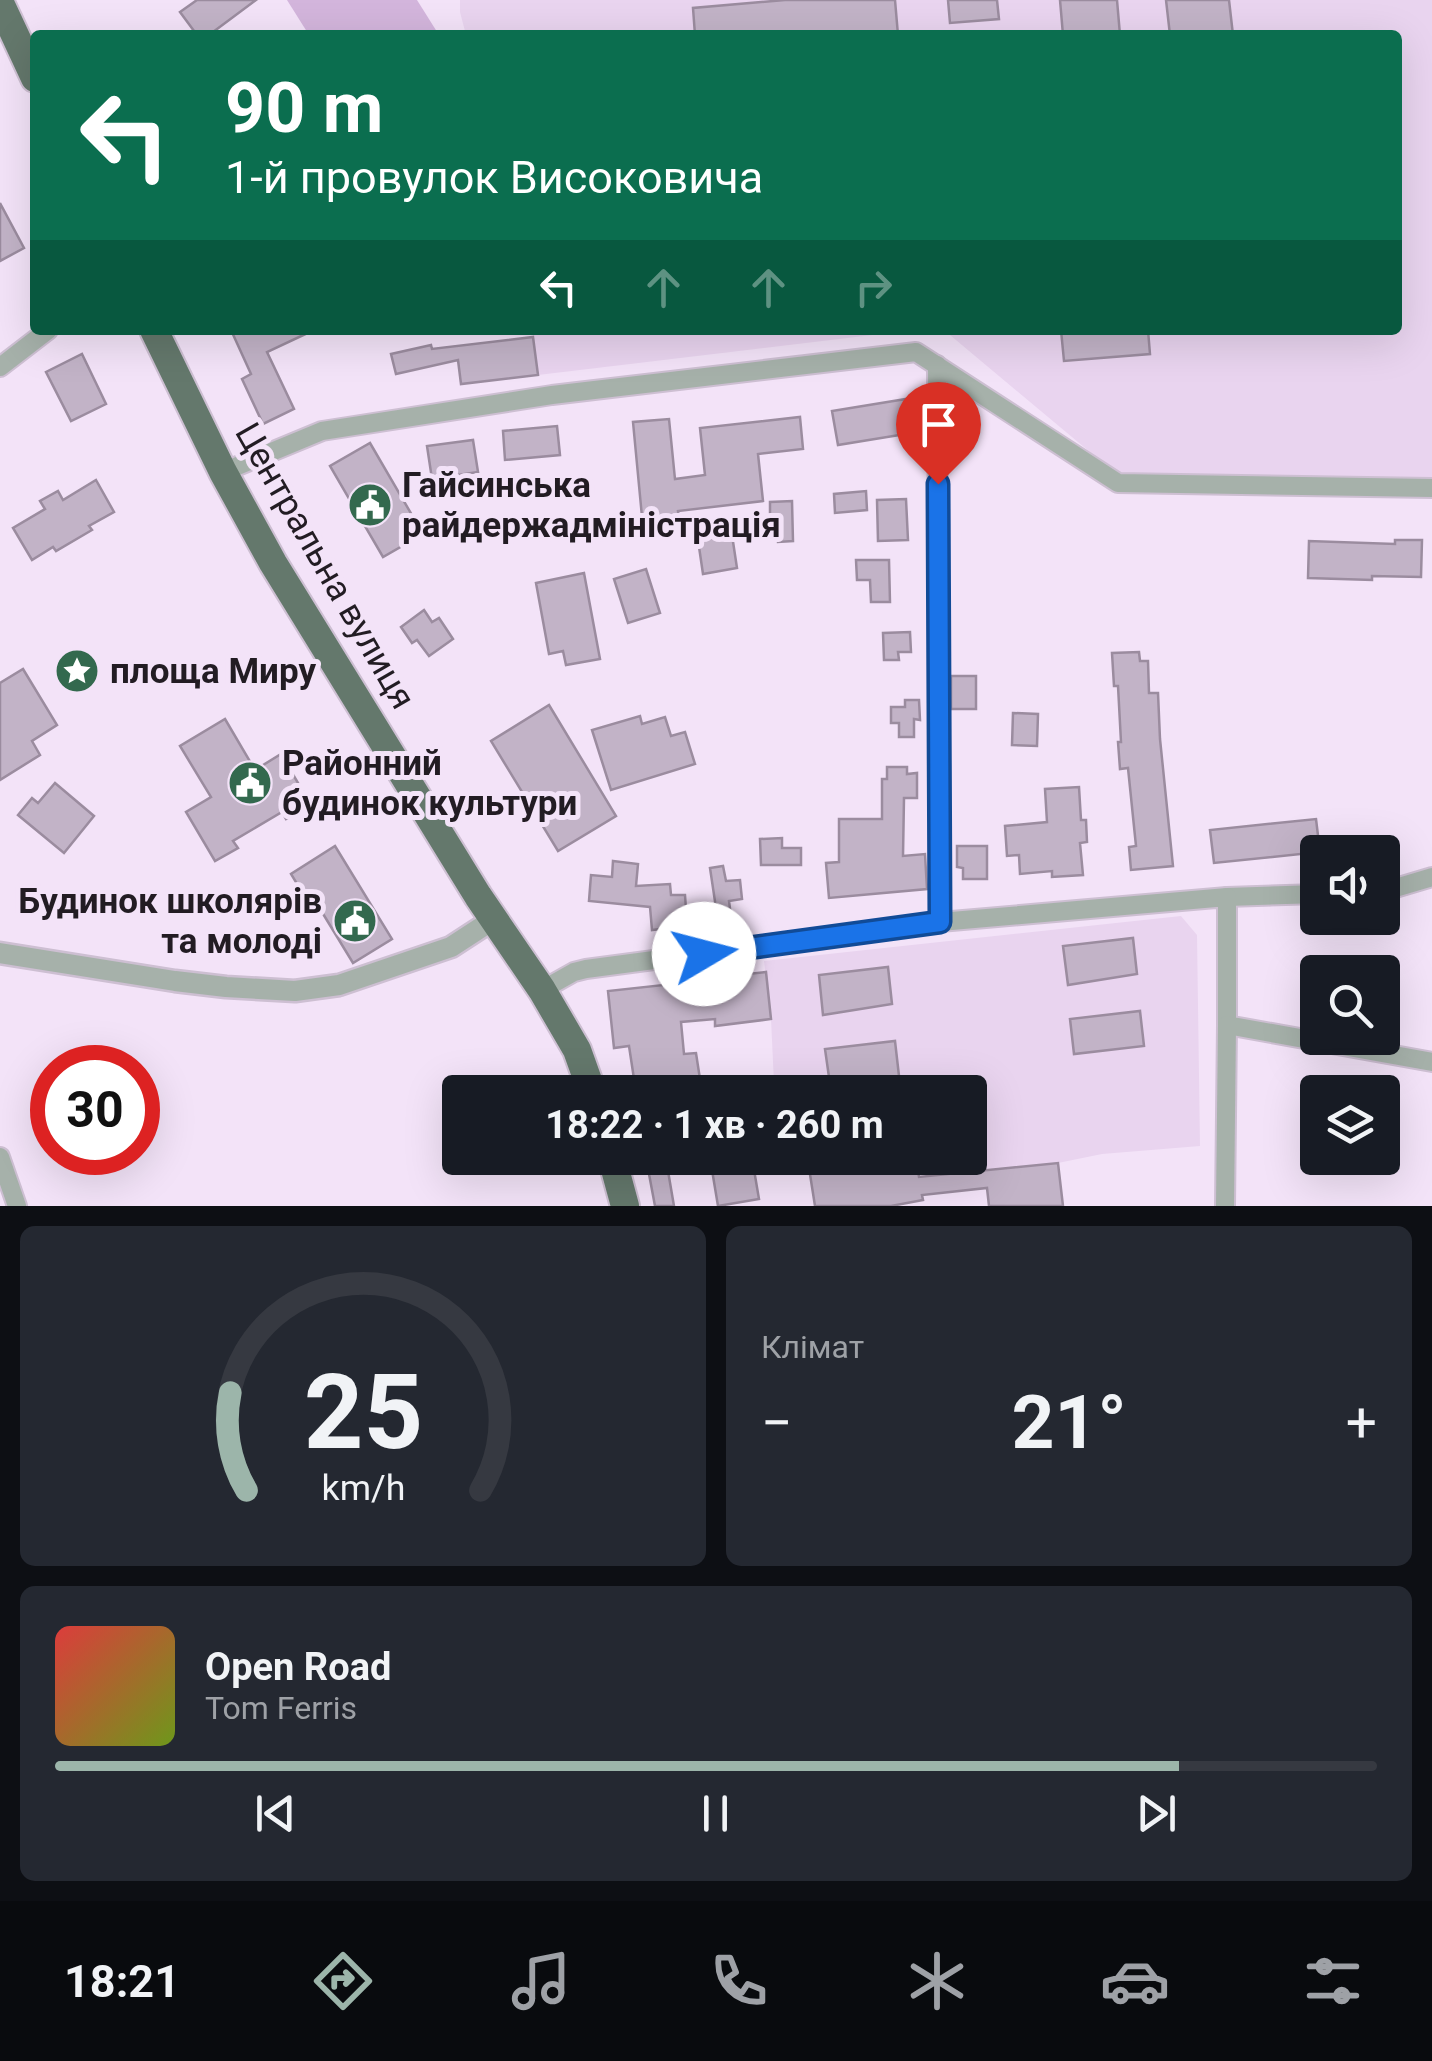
<!DOCTYPE html>
<html lang="uk">
<meta charset="utf-8">
<style>
body{margin:0;font-family:Roboto,sans-serif;background:#242831;color:#f1f3f6;height:100vh;display:flex;flex-direction:column;font-size:38px;white-space:nowrap}
*{box-sizing:border-box;margin:0}
p{font-size:32px;color:#9ea1a6}
.icon{flex:none;width:55px;height:55px;fill:none;stroke:currentColor;stroke-width:2;stroke-linecap:round;stroke-linejoin:round}
.map{position:relative;height:1206px;overflow:hidden}
.side{display:flex;flex-direction:column;gap:20px;padding:20px;background:#0d0f14;flex:1}
.side>*{flex:none}
.top-card{position:absolute;left:30px;top:30px;width:1372px;height:305px;border-radius:10px;box-shadow:0 10px 40px #0002;background:#0b6e4f;color:#fff;overflow:hidden}
.tools{position:absolute;left:1300px;top:835px;display:grid;gap:20px}
.tools a{display:grid;place-items:center;width:100px;height:100px;border-radius:10px;background:#171b24;box-shadow:0 10px 40px #0002;font-size:50px}
.speed{position:absolute;left:30px;top:1045px;display:flex;gap:20px;font-size:50px;font-weight:700;text-align:center}
.speed>*{display:grid;place-content:center;width:130px;height:130px;border-radius:50%;background:#171b24;box-shadow:0 10px 40px #0002;line-height:1}
.speed .limit{border:15px solid #d22;background:#fff;color:#111}
.pin{position:absolute;display:grid;place-items:center;width:85px;height:85px;color:#fff;margin:-102px -42px;border-radius:50% 50% 50% 0;rotate:-45deg;box-shadow:0 0 10px #0007}
.pin .icon{rotate:45deg}
.me{position:absolute;width:110px;margin:-55px;rotate:82deg;stroke-linejoin:round;filter:drop-shadow(0 0 8px #0008)}
.turn{display:flex;align-items:center;gap:35px;height:210px;padding:0 30px;font-size:45px}
.turn .icon{width:130px;height:130px;stroke-width:2.5}
.turn b{display:block;font-size:70px;line-height:85px}
.lanes{display:flex;align-items:center;height:95px;padding:0 30px;background:#0003;justify-content:center;gap:50px;direction:ltr}
.lanes .off{opacity:.35}
.big{font-size:75px;font-weight:700;line-height:1.1}
.side .card{flex:1;display:flex;flex-direction:column;justify-content:center;gap:15px;min-width:0;padding:0 35px;border-radius:15px;background:#242831}
.side .dial{align-items:center;gap:0}
.dial svg{height:260px;overflow:visible;fill:none;stroke:#363941;stroke-width:7;stroke-linecap:round;text-anchor:middle}
.dial text{fill:#f1f3f6;stroke:none}
.song{display:flex;align-items:center;gap:30px}
.cover{width:120px;height:120px;border-radius:15px;background:linear-gradient(135deg,hsl(0 70% 55%),hsl(80 70% 35%))}
.played{height:10px;border-radius:5px;background:linear-gradient(90deg,#9cb5aa 85%,#363941 85%)}
.keys{display:flex;justify-content:space-around;direction:ltr}
.heat{display:flex;justify-content:space-between;align-items:center;font-size:55px;direction:ltr}
.side .tiles{flex:1;display:grid;gap:20px;grid-template-columns:1fr 1fr}
.card:last-child{grid-column:span 2}
.trip{position:absolute;left:442px;top:1075px;width:545px;height:100px;border-radius:10px;background:#171b24;box-shadow:0 10px 40px #0002;font-weight:700;line-height:100px;text-align:center}
.tab-bar{display:flex;height:160px;justify-content:space-around;align-items:center;background:#090b0e;color:#9ea1a6}
.tab-bar .icon{width:70px;height:70px}
.tab-bar .current{color:#9cb5aa}
.tab-bar b{font-size:45px;color:#f1f3f6}
.map>svg:first-child{display:block}
.built{fill:#e9d4ef}
.green{fill:#d3b5dc}
.building{fill:#c2b3c7;stroke:#9b8c9f;stroke-width:2.5}
.lines{fill:none;stroke-linecap:round;stroke-linejoin:round}
.minor-casing{stroke:#cdbfd2;stroke-width:22}
.tertiary-casing{stroke:#cdbfd2;stroke-width:25}
.trunk-casing{stroke:#cdbfd2;stroke-width:32}
.minor{stroke:#a6b1aa;stroke-width:18}
.tertiary{stroke:#a6b1aa;stroke-width:20}
.trunk{stroke:#64786c;stroke-width:28}
.route-casing{stroke:#114b97;stroke-width:25}
.route{stroke:#1a73e8;stroke-width:18}
.labels{text-anchor:middle;dominant-baseline:central;stroke-width:10;stroke-linejoin:round;paint-order:stroke}
.poi-label{font-size:35px;font-weight:bold;fill:#221c23;stroke:#f3e3f8;text-anchor:start}
.street-label{font-size:35px;fill:#221c23;stroke:#f3e3f8}
</style>
<div class="map">
<svg width="1432" height="1206" viewBox="0 0 1432 1206">
<rect width="100%" height="100%" fill="#f3e3f8"/>
<g class="built">
<path d="M 460,0 L 1432,0 L 1432,483 L 1121,478 L 944,330 L 1398,330 L 1398,35 L 466,35 L 460,12 Z"/>
<path d="M 533,330 L 914,330 L 538,375 Z"/>
<path d="M 1181,916 L 1197,935 L 1200,1146 L 1102,1154 L 1058,1163 L 967,1172 L 946,1158 L 970,1158 L 970,1092 L 786,1092 L 774,1083 L 771,1019 L 764,961 Z"/>
</g>
<path class="green" d="M 287,0 L 417,0 L 439,35 L 309,35 Z"/>
<g class="building">
<path d="M 197,0 L 256,0 L 209,35 L 197,35 L 180,12 Z"/>
<path d="M 785,0 L 895,0 L 898,35 L 695,35 L 693,8 Z"/>
<path d="M 948,0 L 997,0 L 999,19 L 950,23 Z"/>
<path d="M 1060,0 L 1117,0 L 1120,35 L 1063,35 Z"/>
<path d="M 1166,0 L 1229,0 L 1233,35 L 1170,35 Z"/>
<path d="M 0,203 L 24,248 L 0,261 Z"/>
<path d="M 231,330 L 314,330 L 267,352 L 294,409 L 263,424 L 242,379 L 251,374 Z"/>
<path d="M 1061,330 L 1148,330 L 1150,354 L 1064,361 Z"/>
<path d="M 533,337 L 538,375 L 461,384 L 458,360 L 396,374 L 391,354 L 431,345 L 432,349 Z"/>
<path d="M 82,354 L 106,404 L 71,421 L 46,372 Z"/>
<path d="M 912,398 L 918,432 L 838,445 L 832,411 Z"/>
<path d="M 800,417 L 803,449 L 758,454 L 763,501 L 678,511 L 681,534 L 644,538 L 633,422 L 669,419 L 675,479 L 705,475 L 700,428 Z"/>
<path d="M 557,426 L 560,455 L 505,460 L 503,431 Z"/>
<path d="M 473,440 L 478,472 L 432,479 L 427,446 Z"/>
<path d="M 370,443 L 423,534 L 383,557 L 330,466 Z"/>
<path d="M 96,480 L 114,512 L 89,526 L 92,530 L 56,551 L 53,547 L 32,560 L 13,528 L 45,509 L 40,501 L 58,491 L 63,500 Z"/>
<path d="M 866,491 L 867,510 L 835,513 L 834,494 Z"/>
<path d="M 906,499 L 908,540 L 878,541 L 877,500 Z"/>
<path d="M 792,501 L 793,541 L 778,542 L 777,526 L 770,526 L 770,502 Z"/>
<path d="M 732,535 L 737,568 L 703,574 L 698,540 Z"/>
<path d="M 1395,540 L 1422,540 L 1421,577 L 1372,576 L 1372,580 L 1308,578 L 1309,541 L 1395,544 Z"/>
<path d="M 856,560 L 889,560 L 890,602 L 871,602 L 870,580 L 857,580 Z"/>
<path d="M 646,569 L 660,613 L 628,623 L 614,579 Z"/>
<path d="M 584,573 L 600,659 L 566,665 L 563,651 L 549,654 L 536,583 Z"/>
<path d="M 424,610 L 432,622 L 439,618 L 453,639 L 429,656 L 417,640 L 412,643 L 401,627 Z"/>
<path d="M 910,632 L 911,652 L 898,652 L 899,660 L 884,660 L 883,633 Z"/>
<path d="M 1139,652 L 1140,661 L 1148,661 L 1149,693 L 1158,693 L 1160,739 L 1173,866 L 1131,870 L 1129,847 L 1136,846 L 1128,768 L 1120,769 L 1118,742 L 1121,742 L 1118,686 L 1114,686 L 1112,653 Z"/>
<path d="M 23,669 L 57,725 L 32,741 L 40,755 L 0,780 L 0,683 Z"/>
<rect x="951" y="676" width="25" height="33"/>
<path d="M 905,700 L 919,700 L 920,720 L 914,719 L 914,737 L 899,737 L 899,723 L 891,723 L 891,707 L 905,707 Z"/>
<path d="M 549,705 L 616,816 L 558,851 L 491,741 Z"/>
<path d="M 1013,713 L 1038,714 L 1037,746 L 1012,745 Z"/>
<path d="M 640,716 L 642,724 L 665,717 L 671,736 L 685,732 L 695,764 L 611,790 L 592,730 Z"/>
<path d="M 225,719 L 255,770 L 281,754 L 311,805 L 286,819 L 282,812 L 233,841 L 238,848 L 215,861 L 186,812 L 211,797 L 180,746 Z"/>
<path d="M 887,767 L 907,767 L 907,774 L 917,773 L 917,798 L 904,798 L 903,856 L 925,854 L 927,889 L 829,898 L 826,863 L 839,862 L 839,819 L 882,819 L 882,779 L 887,779 Z"/>
<path d="M 55,783 L 94,816 L 64,853 L 18,815 L 32,798 L 38,803 Z"/>
<path d="M 1079,787 L 1081,820 L 1086,820 L 1087,842 L 1080,843 L 1083,875 L 1052,877 L 1052,871 L 1020,874 L 1019,855 L 1007,856 L 1005,826 L 1047,822 L 1045,789 Z"/>
<path d="M 1316,819 L 1320,852 L 1214,863 L 1210,830 Z"/>
<path d="M 782,838 L 782,848 L 801,848 L 801,865 L 761,865 L 760,839 Z"/>
<path d="M 335,846 L 392,939 L 353,963 L 314,899 L 308,902 L 291,874 Z"/>
<path d="M 957,846 L 987,846 L 987,879 L 963,879 L 963,868 L 957,867 Z"/>
<path d="M 613,861 L 638,864 L 636,886 L 670,884 L 671,895 L 685,895 L 686,909 L 716,908 L 710,868 L 723,866 L 726,881 L 740,880 L 742,899 L 729,901 L 731,916 L 694,922 L 694,925 L 652,930 L 650,907 L 589,901 L 591,875 L 612,877 Z"/>
<path d="M 1133,938 L 1137,974 L 1068,985 L 1063,946 Z"/>
<path d="M 888,967 L 892,1004 L 823,1015 L 819,975 Z"/>
<path d="M 766,972 L 771,1019 L 715,1026 L 715,1019 L 681,1022 L 684,1054 L 696,1053 L 702,1092 L 636,1092 L 629,1046 L 614,1048 L 608,991 L 710,980 L 710,978 Z"/>
<path d="M 1140,1011 L 1144,1046 L 1074,1054 L 1070,1019 Z"/>
<path d="M 895,1041 L 899,1076 L 830,1084 L 825,1049 Z"/>
<path d="M 710,1158 L 752,1158 L 759,1199 L 718,1206 Z"/>
<path d="M 869,1158 L 916,1158 L 919,1177 L 1058,1163 L 1063,1206 L 989,1206 L 987,1188 L 922,1195 L 923,1200 L 891,1206 L 815,1206 L 809,1168 Z"/>
<path d="M 668,1171 L 674,1206 L 655,1206 L 649,1174 Z"/>
</g>
<g class="lines">
<defs>
<g id="minor">
<path d="M 937,365 L 940,922"/>
<path d="M 0,367 L 48,330"/>
<path d="M 223,472 L 322,431 L 552,395 L 916,352 L 1118,483 L 1432,488"/>
<path d="M 1382,892 L 1432,877"/>
<path d="M 1227,897 L 1318,894"/>
<path d="M 542,990 L 574,972 L 586,969 L 940,922 L 1227,897 L 1227,1025 L 1432,1062"/>
<path d="M 0,1157 L 17,1206"/>
<path d="M 1225,1206 L 1227,1025"/>
</g>
<path id="tertiary" d="M 0,953 L 175,981 L 226,987 L 295,991 L 339,985 L 451,947 L 494,919"/>
<g id="trunk">
<path d="M 0,3 L 35,78"/>
<path d="M 154,330 L 223,472 L 273,563 L 478,896 L 542,990 L 577,1050 L 592,1092"/>
<path d="M 612,1158 L 625,1206"/>
</g>
</defs>
<use href="#minor" class="minor-casing"/>
<use href="#tertiary" class="tertiary-casing"/>
<use href="#trunk" class="trunk-casing"/>
<use href="#minor" class="minor"/>
<use href="#tertiary" class="tertiary"/>
<use href="#trunk" class="trunk"/>
</g>
<g class="lines">
<defs>
<path id="route" d="M 704,954 L 940,922 L 938,484"/>
</defs>
<use href="#route" class="route-casing"/>
<use href="#route" class="route"/>
</g>
<defs>
<symbol id="civic-disc" viewBox="-11 -11 22 22"><circle r="9.5" fill="#33694e" stroke="#f3e3f8"/><path d="M-.6-6.5H3V-4.5H.6V-3L4-1V1h2V6H-6V1h2V-1L-.6-3ZM-1.2 2.5V6h2.4V2.5Z" fill="#fff"/></symbol>
<symbol id="sight-disc" viewBox="-11 -11 22 22"><circle r="9.5" fill="#33694e" stroke="#f3e3f8"/><path d="M0-6L1.8-2.2L6-1.7L2.9 1.2L3.7 5.4L0 3.3L-3.7 5.4L-2.9 1.2L-6-1.7L-1.8-2.2Z" fill="#fff"/></symbol>
</defs>
<g fill-rule="evenodd">
<use href="#civic-disc" x="345" y="480" width="50" height="50"/>
<use href="#sight-disc" x="52" y="646" width="50" height="50"/>
<use href="#civic-disc" x="225" y="758" width="50" height="50"/>
<use href="#civic-disc" x="330" y="896" width="50" height="50"/>
</g>
<g class="labels">
<g class="poi-label">
<text x="402" y="485">Гайсинська<tspan x="402" dy="40">райдержадміністрація</tspan></text>
<text x="110" y="671">площа Миру</text>
<text x="282" y="763">Районний<tspan x="282" dy="40">будинок культури</tspan></text>
<text x="322" y="901" text-anchor="end">Будинок школярів<tspan x="322" dy="40">та молоді</tspan></text>
</g>
<g class="street-label">
<text transform="translate(325 566) rotate(60)">Центральна вулиця</text>
</g>
</g>
</svg>
<div class="tools">
<a><svg class="icon" aria-label="sound" viewBox="0 0 24 24"><path d="M4 9h4l5-4v14l-5-4H4zM17 9q2 3 0 6"/></svg></a>
<a><svg class="icon" aria-label="search" viewBox="0 0 24 24"><circle cx="10" cy="10" r="6"/><path d="M15 15l6 6"/></svg></a>
<a><svg class="icon" aria-label="layers" viewBox="0 0 24 24"><path d="M12 4l9 5-9 5-9-5zM3 14l9 5 9-5"/></svg></a>
</div>
<div class="speed"><div class="limit">30</div></div>
<div class="pin" style="left:938px;top:484px;background:#d93025"><svg class="icon" aria-label="arrive" viewBox="0 0 24 24"><path d="M6 21V4h12l-3 4 3 4H6"/></svg></div>
<svg class="me" style="left:704px;top:954px" viewBox="-20 -20 40 40"><circle r="19" fill="#fff"/><path d="M0-13L10 11 0 6-10 11z" fill="#1a73e8"/></svg>
<div class="trip">18:22 · 1 хв · 260 m</div>
<div class="top-card">
<div class="turn"><svg class="icon" aria-label="left" viewBox="0 0 24 24"><path d="M17 20v-9H6M10 6l-5 5 5 5"/></svg><div><b>90 m</b>1-й провулок Високовича</div></div>
<div class="lanes"><svg class="icon" aria-label="left" viewBox="0 0 24 24"><path d="M17 20v-9H6M10 6l-5 5 5 5"/></svg><svg class="icon off" aria-label="ahead" viewBox="0 0 24 24"><path d="M12 20V5M6 11l6-6 6 6"/></svg><svg class="icon off" aria-label="ahead" viewBox="0 0 24 24"><path d="M12 20V5M6 11l6-6 6 6"/></svg><svg class="icon off" aria-label="right" viewBox="0 0 24 24"><path d="M7 20v-9h11M14 6l5 5-5 5"/></svg></div>
</div>
</div>
<section class="side">
<div class="tiles">
<div class="card dial"><svg viewBox="0 0 100 80">
<path d="M14 69A42 42 0 1 1 86 69"/>
<path d="M14 69A42 42 0 0 1 9 39" stroke="#9cb5aa"/>
<text x="50" y="56" font-size="32" font-weight="700">25</text>
<text x="50" y="72" font-size="11">km/h</text>
</svg></div>
<div class="card"><p>Клімат</p>
<div class="heat"><a>−</a><b class="big">21°</b><a>+</a></div>
</div>
<div class="card">
<div class="song"><i class="cover"></i><div><b>Open Road</b><p>Tom Ferris</p></div></div>
<div class="played"></div>
<div class="keys"><svg class="icon" aria-label="previous" viewBox="0 0 24 24"><path d="M18 5L8 12l10 7zM5 5v14"/></svg><svg class="icon" aria-label="pause" viewBox="0 0 24 24"><path d="M8 5v14M16 5v14"/></svg><svg class="icon" aria-label="next" viewBox="0 0 24 24"><path d="M6 5l10 7-10 7zM19 5v14"/></svg></div>
</div>
</div>
</section>
<nav class="tab-bar">
<b>18:21</b>
<svg class="icon current" aria-label="directions" viewBox="0 0 24 24"><path d="M12 3l9 9-9 9-9-9zM9 14v-3h6M13 9l2 2-2 2"/></svg>
<svg class="icon" aria-label="music" viewBox="0 0 24 24"><path d="M9 18V5l10-2v13"/><circle cx="6" cy="18" r="3"/><circle cx="16" cy="16" r="3"/></svg>
<svg class="icon" aria-label="phone" viewBox="0 0 24 24"><path d="M5 4h4l2 5-3 2q2 4 5 5l2-3 5 2v4C11 20 4 13 5 4z"/></svg>
<svg class="icon" aria-label="climate" viewBox="0 0 24 24"><path d="M12 3v18M4 7l16 10M4 17L20 7"/></svg>
<svg class="icon" aria-label="car" viewBox="0 0 24 24"><path d="M5 17H2v-5l4-1 3-4h7l3 4 3 1v5h-3M9 17h6M6 11h13"/><circle cx="7" cy="17" r="2"/><circle cx="17" cy="17" r="2"/></svg>
<svg class="icon" aria-label="filters" viewBox="0 0 24 24"><path d="M4 7h16M4 17h16"/><circle cx="9" cy="7" r="2"/><circle cx="15" cy="17" r="2"/></svg>
</nav>
